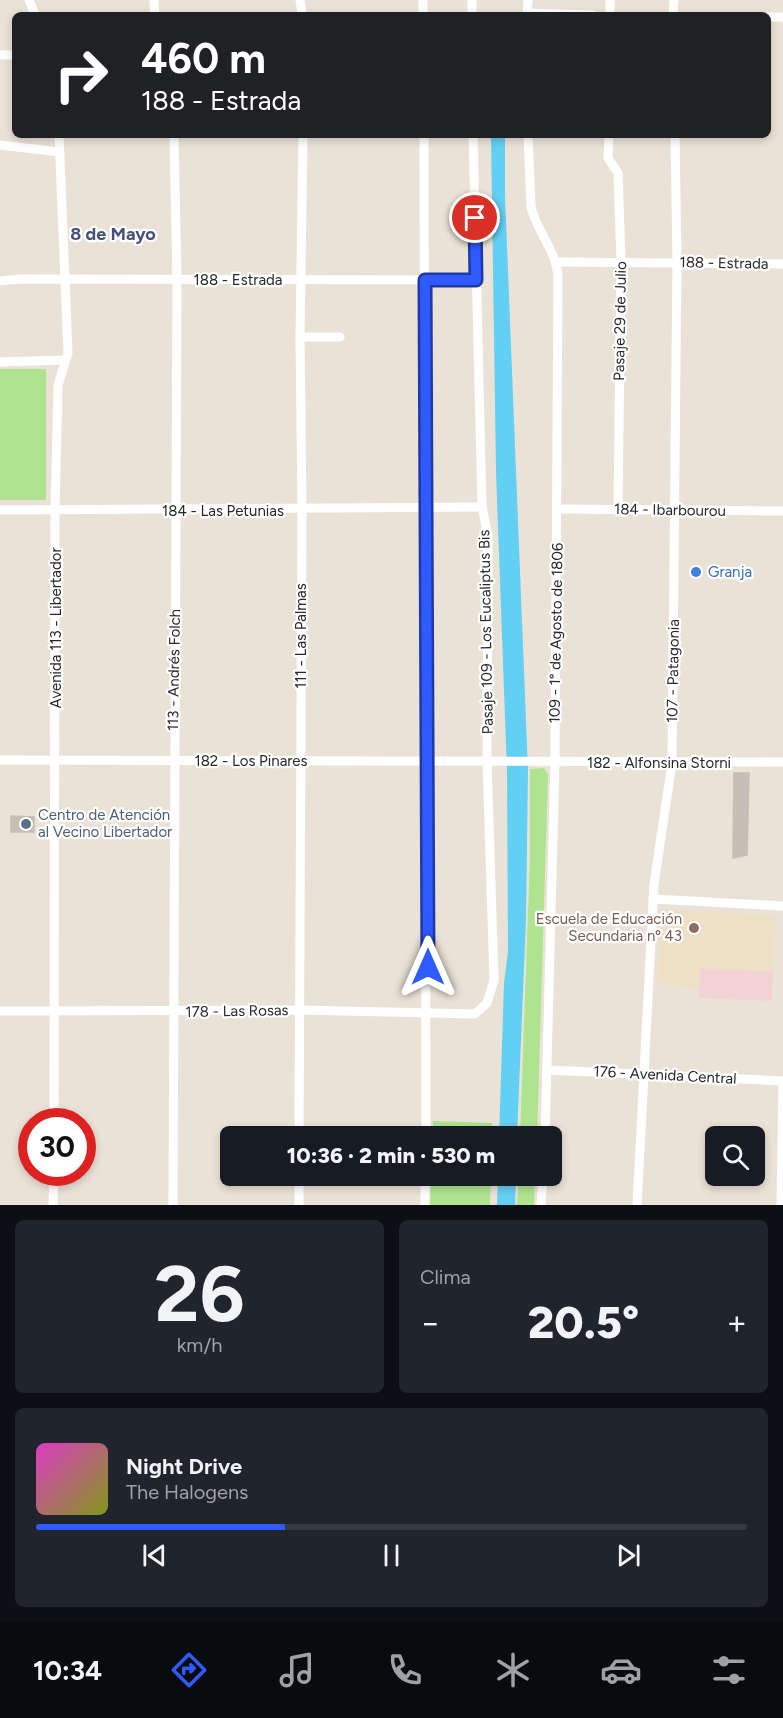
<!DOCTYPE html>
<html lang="es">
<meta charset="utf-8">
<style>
body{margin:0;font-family:Figtree,sans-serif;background:#20242c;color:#f1f3f6;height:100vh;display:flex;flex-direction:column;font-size:22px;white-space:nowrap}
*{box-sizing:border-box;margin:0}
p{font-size:20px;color:#9ea1a6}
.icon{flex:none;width:33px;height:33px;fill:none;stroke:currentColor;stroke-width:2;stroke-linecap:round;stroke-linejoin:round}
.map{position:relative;height:1205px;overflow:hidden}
.side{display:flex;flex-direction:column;gap:15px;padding:15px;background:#0d0f14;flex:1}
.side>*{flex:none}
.banner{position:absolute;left:12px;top:12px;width:759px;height:126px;border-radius:9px;box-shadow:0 3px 9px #0003;background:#202124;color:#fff;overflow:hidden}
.tools{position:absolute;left:705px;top:1126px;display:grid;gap:12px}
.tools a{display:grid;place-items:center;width:60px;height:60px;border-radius:9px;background:#171b24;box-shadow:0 3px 9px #0003;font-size:30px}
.speed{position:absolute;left:18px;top:1108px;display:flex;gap:12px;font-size:30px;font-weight:700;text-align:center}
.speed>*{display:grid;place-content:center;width:78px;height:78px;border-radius:50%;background:#171b24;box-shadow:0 3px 9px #0003;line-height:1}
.speed .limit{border:9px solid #d22;background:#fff;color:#111}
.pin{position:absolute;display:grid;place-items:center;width:51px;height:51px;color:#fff;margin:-26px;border:3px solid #fff;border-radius:50%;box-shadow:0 2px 6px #0007}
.me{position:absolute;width:66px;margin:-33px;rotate:0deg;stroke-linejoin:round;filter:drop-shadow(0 0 4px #0008)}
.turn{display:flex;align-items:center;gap:21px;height:126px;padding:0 30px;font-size:27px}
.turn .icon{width:78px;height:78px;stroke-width:2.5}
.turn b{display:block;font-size:42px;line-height:51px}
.big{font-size:45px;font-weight:800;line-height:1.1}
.side .card{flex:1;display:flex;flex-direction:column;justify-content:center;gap:9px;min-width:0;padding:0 21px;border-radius:9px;background:#20242c}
.side .dial{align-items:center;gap:0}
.dial b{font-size:78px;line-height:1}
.song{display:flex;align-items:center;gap:18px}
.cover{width:72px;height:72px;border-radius:9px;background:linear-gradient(135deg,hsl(310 70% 55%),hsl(70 70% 35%))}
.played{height:6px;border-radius:3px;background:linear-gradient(90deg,#2f5aff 35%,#363941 35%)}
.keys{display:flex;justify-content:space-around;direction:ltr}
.heat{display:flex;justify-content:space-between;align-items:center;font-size:33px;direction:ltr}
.side .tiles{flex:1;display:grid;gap:15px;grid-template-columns:1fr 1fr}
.card:last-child{grid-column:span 2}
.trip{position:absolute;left:220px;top:1126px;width:342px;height:60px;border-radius:9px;background:#171b24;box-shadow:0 3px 9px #0003;font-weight:800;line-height:60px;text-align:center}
.menu{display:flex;height:96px;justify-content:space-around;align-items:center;background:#090b0e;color:#9ea1a6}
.menu .icon{width:42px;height:42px}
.menu .active{color:#2f5aff}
.menu b{font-size:27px;color:#f1f3f6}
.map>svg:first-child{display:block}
.education{fill:#eee0c5}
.medical{fill:#f2d3d5}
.green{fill:#aee490}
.water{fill:#63cff3}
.building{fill:#c5bfb7;stroke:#c5beb1;stroke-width:1.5}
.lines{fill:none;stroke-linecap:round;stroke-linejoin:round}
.minor{stroke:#fff;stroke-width:9}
.route-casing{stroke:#1f3aa6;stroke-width:15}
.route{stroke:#2f5aff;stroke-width:10}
.shop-dot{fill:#3f7fe0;stroke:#fff;stroke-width:2}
.service-dot{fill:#5c6f8a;stroke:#fff;stroke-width:2}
.education-dot{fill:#8d6e63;stroke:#fff;stroke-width:2}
.labels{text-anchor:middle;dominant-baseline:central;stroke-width:4.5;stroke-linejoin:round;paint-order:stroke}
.street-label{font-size:15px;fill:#272727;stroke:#fff}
.shop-label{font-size:15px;fill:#366cbe;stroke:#fff;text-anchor:start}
.service-label{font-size:15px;fill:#4e5e75;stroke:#fff;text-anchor:start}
.education-label{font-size:15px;fill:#785e54;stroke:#fff;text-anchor:end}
.quarter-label{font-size:18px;font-weight:bold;fill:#465078;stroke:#fff}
</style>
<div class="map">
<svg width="783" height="1205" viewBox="0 0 783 1205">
<rect width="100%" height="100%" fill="#ebe2d7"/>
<path class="education" d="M 666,910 L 770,915 L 775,919 L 773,971 L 701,969 L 699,988 L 657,984 L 661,915 Z"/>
<path class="medical" d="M 700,969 L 773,971 L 772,1001 L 699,998 Z"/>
<g class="green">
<rect x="0" y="369" width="46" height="131"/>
<path d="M 544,768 L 548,774 L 537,1137 L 520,1137 L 530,856 L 530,769 Z"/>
<path d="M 433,1121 L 492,1123 L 492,1137 L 433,1137 Z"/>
<path d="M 431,1176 L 491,1176 L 490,1205 L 430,1205 Z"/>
<path d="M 519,1176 L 535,1176 L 534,1205 L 517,1205 Z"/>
</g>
<g class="water">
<path d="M 491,135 L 505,135 L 505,196 L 528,771 L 526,919 L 517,1137 L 499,1137 L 504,983 L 508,952 L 507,772 L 496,472 Z"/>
<path d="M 498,1176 L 516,1176 L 515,1205 L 497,1205 Z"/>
</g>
<g class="building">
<path d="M 734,773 L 749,773 L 747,855 L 733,858 Z"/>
<path d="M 11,816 L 34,817 L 34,832 L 11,832 Z"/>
</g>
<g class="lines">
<g class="minor">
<path d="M 29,0 L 35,15"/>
<path d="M 154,0 L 155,15"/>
<path d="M 300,0 L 302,15"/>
<path d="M 423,0 L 423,15"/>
<path d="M 610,0 L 610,15"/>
<path d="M 527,13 L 593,15"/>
<path d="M 472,15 L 472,0"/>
<path d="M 527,15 L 528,0"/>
<path d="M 673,15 L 674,0"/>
<path d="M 768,17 L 783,17"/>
<path d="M 0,55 L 15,55"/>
<path d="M 424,135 L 426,1137"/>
<path d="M 528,135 L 531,207 C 537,232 556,250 558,276 L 555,762 L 545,1137"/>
<path d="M 609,135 L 608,158 L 618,173 L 621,261 L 618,510"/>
<path d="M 0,145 L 59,152"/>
<path d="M 557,262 L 783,264"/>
<path d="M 0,281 L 20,279 L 476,280"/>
<path d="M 300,337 L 340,337"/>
<path d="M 0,362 L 65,360"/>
<path d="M 557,509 L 783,511"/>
<path d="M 0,510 L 482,507"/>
<path d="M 0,760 L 783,762"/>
<path d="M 653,899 L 783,906"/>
<path d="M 0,1011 L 300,1010 L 475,1014 L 487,1003 L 494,980 L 487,761 L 488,535 L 482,507 L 473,135"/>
<path d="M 548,1070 L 783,1081"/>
<path d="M 54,1122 L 55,511 L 58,385 L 68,353 L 59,135"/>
<path d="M 299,1137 L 302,510 L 300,337 L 303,135"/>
<path d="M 53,1205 L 54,1173"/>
<path d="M 173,1205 L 177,280 L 174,135"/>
<path d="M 299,1205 L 299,1176"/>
<path d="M 425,1205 L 425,1176"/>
<path d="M 541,1205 L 543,1176"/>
<path d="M 637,1205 L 654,884 L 672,763 L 677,262 L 675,135"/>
<path d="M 781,1205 L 783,1083"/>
</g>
</g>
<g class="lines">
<defs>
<path id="route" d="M 428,967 L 425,280 L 476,280 L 475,218"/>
</defs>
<use href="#route" class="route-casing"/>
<use href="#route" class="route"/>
</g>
<circle class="shop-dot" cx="696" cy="572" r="6"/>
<circle class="service-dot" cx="26" cy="824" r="6"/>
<circle class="education-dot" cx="694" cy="928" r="6"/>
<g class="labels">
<g class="street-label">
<text transform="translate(724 263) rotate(1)">188 - Estrada</text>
<text x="238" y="280">188 - Estrada</text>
<text transform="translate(620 321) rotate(-89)">Pasaje 29 de Julio</text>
<text transform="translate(670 510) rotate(1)">184 - Ibarbourou</text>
<text x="223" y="511">184 - Las Petunias</text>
<text transform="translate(56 628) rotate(-90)">Avenida 113 - Libertador</text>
<text transform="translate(486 632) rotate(-91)">Pasaje 109 - Los Eucaliptus Bis</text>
<text transform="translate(556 633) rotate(-89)">109 - 1° de Agosto de 1806</text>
<text transform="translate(301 636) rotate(-90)">111 - Las Palmas</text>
<text transform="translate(174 670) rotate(-89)">113 - Andrés Folch</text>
<text transform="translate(673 671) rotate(-89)">107 - Patagonia</text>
<text x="251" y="761">182 - Los Pinares</text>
<text x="659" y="763">182 - Alfonsina Storni</text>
<text transform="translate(237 1011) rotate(-1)">178 - Las Rosas</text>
<text transform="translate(665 1075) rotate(3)">176 - Avenida Central</text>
</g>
<g class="shop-label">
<text x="708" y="572">Granja</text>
</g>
<g class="service-label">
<text x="38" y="815">Centro de Atención<tspan x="38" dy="17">al Vecino Libertador</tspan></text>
</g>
<g class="education-label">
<text x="682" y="919">Escuela de Educación<tspan x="682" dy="17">Secundaria nº 43</tspan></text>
</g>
<g class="quarter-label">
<text x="113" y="234">8 de Mayo</text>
</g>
</g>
</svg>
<div class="tools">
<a><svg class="icon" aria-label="search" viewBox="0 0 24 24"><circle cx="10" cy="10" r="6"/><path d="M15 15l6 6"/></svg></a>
</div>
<div class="speed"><div class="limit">30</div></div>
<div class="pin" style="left:475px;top:218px;background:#d93025"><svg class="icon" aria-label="arrive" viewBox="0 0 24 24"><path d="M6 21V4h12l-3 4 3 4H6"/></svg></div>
<svg class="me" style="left:428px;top:967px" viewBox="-20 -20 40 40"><path d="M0-17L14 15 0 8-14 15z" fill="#2f5aff" stroke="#fff" stroke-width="4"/></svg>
<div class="trip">10:36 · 2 min · 530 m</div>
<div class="banner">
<div class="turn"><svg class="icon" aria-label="right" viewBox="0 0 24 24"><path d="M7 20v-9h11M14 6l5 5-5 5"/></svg><div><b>460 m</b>188 - Estrada</div></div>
</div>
</div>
<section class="side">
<div class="tiles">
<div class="card dial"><b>26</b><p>km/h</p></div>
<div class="card"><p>Clima</p>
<div class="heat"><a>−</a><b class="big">20.5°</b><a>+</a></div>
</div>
<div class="card">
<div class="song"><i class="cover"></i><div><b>Night Drive</b><p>The Halogens</p></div></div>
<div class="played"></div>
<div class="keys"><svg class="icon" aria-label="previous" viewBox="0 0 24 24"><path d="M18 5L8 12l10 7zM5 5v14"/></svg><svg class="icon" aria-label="pause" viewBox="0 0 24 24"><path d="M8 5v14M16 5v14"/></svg><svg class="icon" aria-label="next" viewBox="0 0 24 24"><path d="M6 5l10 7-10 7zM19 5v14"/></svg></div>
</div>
</div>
</section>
<nav class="menu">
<b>10:34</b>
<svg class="icon active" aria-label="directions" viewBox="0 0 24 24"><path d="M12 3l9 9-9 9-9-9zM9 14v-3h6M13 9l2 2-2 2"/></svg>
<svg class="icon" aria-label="music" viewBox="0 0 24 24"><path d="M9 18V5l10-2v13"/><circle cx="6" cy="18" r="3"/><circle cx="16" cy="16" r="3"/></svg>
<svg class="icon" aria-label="phone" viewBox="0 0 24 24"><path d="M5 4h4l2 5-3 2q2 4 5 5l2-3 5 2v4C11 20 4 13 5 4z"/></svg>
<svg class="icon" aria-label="climate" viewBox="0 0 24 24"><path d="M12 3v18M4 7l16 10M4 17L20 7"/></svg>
<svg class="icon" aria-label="car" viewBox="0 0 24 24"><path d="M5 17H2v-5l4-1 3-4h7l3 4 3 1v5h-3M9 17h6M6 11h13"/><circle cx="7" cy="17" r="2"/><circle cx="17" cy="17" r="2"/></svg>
<svg class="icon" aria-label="filters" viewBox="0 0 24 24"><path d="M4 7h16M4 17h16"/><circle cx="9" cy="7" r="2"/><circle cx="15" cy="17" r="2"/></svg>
</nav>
